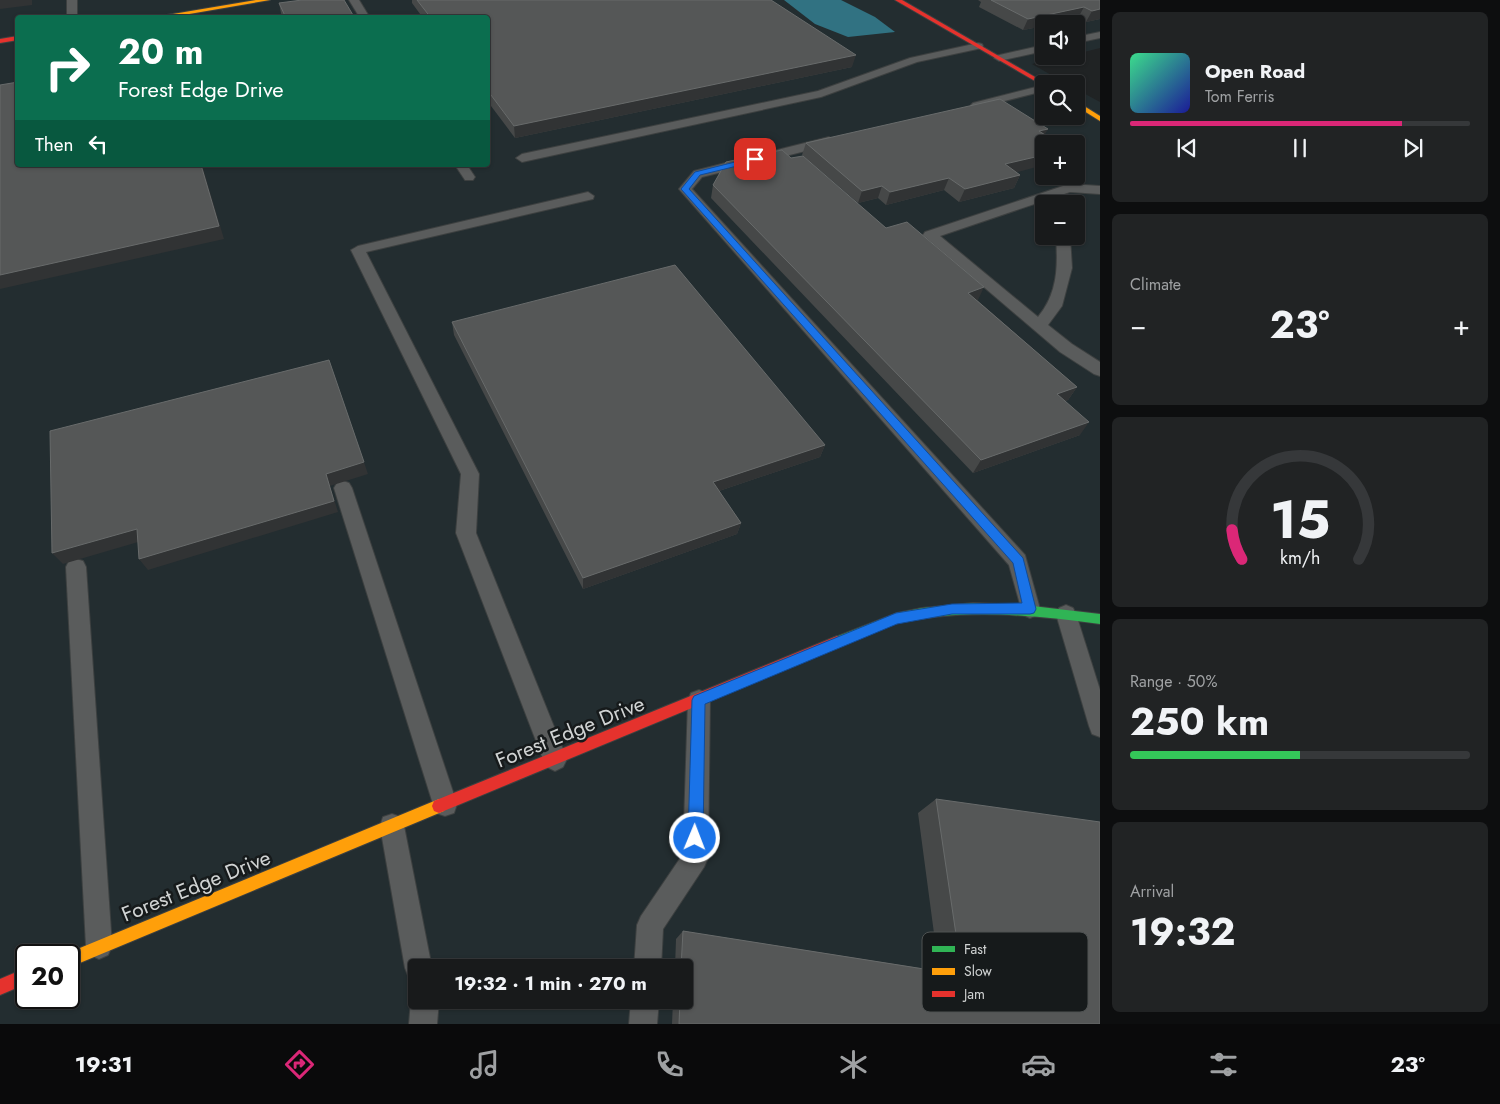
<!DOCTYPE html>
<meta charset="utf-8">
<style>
body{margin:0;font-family:Jost,sans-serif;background:#212324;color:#f1f3f6;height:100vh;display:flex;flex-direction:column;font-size:19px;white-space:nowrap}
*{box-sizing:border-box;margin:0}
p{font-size:16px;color:#9fa1a3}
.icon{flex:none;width:28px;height:28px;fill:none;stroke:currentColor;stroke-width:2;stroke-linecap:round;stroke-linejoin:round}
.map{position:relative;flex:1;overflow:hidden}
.panel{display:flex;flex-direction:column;gap:12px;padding:12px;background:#0d0e0f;width:400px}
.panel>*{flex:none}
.top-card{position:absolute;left:15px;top:15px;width:475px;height:152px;border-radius:5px;box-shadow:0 1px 4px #0004,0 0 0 1px #36383a;background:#0b6e4f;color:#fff;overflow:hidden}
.tools{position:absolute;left:1035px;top:15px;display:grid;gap:10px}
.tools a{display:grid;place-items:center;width:50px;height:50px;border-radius:5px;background:#181a1b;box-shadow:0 1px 4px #0004,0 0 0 1px #36383a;font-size:25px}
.speed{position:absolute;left:15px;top:944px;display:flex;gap:10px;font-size:25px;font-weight:700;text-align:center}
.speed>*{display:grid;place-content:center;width:65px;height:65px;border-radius:50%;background:#181a1b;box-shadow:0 1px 4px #0004,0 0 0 1px #36383a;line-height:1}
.speed .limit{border:2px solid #111;border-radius:8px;background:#fff;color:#111}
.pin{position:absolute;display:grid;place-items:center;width:42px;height:42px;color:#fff;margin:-21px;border-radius:10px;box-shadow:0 2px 8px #0006}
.me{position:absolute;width:55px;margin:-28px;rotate:1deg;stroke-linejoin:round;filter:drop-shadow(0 0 4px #0008)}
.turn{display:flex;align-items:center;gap:18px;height:105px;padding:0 20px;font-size:22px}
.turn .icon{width:65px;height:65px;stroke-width:2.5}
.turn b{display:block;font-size:35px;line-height:42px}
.then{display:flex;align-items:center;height:48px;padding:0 20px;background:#0003;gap:10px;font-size:19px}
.big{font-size:38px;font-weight:700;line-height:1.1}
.panel .widget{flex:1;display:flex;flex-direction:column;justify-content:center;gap:8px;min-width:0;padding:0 18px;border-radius:8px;background:#212324}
.panel .dial{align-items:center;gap:0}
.dial svg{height:130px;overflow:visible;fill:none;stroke:#36383a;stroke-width:7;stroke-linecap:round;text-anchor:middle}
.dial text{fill:#f1f3f6;stroke:none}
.song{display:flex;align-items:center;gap:15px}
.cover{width:60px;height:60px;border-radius:8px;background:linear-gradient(135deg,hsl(150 70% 55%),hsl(240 70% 35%))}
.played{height:5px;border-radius:2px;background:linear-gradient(90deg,#db2777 80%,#36383a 80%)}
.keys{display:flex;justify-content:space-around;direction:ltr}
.heat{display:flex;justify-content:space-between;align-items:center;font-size:28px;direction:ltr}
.charge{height:8px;border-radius:4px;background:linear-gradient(90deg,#34c759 50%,#36383a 0)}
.trip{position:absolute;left:408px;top:959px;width:285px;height:50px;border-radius:5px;background:#181a1b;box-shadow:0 1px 4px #0004,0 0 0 1px #36383a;font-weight:700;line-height:50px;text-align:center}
.tab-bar{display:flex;height:80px;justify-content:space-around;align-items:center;background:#0a0a0b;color:#9fa1a3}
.tab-bar .icon{width:35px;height:35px}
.tab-bar .current{color:#db2777}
.tab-bar b{font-size:22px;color:#f1f3f6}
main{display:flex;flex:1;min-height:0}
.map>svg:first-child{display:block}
.built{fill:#232d30;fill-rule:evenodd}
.water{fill:#317282}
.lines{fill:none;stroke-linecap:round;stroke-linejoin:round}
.lane-casing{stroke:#3d4040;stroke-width:2}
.fast-casing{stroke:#3d4040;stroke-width:2}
.slow-casing{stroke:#3d4040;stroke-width:2}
.jam-casing{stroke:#3d4040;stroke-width:2}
.lane{fill:#5a5c5c;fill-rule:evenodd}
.fast{fill:#30b455;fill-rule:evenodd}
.slow{fill:#ff9f0a;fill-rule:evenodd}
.jam{fill:#e5322d;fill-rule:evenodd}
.wall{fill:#464848}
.shaded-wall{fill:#313334}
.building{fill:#555757;stroke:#686b6b}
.route{fill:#1a73e8;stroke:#114b97}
.labels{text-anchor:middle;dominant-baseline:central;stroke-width:5;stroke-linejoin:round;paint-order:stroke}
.near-street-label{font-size:21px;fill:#d0d3d3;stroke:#161a1b}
.key{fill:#161a1b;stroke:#4e5252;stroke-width:1}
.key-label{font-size:14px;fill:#d0d3d3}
</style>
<main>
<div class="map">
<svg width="1100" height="1024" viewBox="0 0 1100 1024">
<rect width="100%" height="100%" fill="#202324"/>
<path class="built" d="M 0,0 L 1100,0 L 1100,48 L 1076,54 L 1076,24 L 1044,24 L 1044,56 L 1065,56 L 1032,64 L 1067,84 L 1044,84 L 1044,116 L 1076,116 L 1076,89 L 1100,102 L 1100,1024 L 0,1024 ZM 18,18 L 488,18 L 488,165 L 18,165 ZM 1044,144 L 1076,144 L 1076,176 L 1044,176 ZM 1044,204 L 1076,204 L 1076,236 L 1044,236 ZM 26,955 L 69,955 L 69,998 L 26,998 ZM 416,968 L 684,968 L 684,1000 L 416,1000 Z"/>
<path class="water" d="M 784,0 L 841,0 L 875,17 L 895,32 L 848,37 L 815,24 Z"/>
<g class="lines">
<defs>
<g id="lane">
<rect x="67" y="0" width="10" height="18"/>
<path d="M 349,0 L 359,0 L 370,18 L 360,18 Z"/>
<path d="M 1100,32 L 1100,38 L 1076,43 L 1076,37 Z"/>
<path d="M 978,43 L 982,44 L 983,46 L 982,48 L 917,62 L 821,97 L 522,162 L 516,158 L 522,154 L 818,91 L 910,58 Z"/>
<path d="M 1044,45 L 1044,51 L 999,61 L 994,58 L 995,56 Z"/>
<path d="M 1044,85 L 1044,91 L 977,108 L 971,105 L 973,103 Z"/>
<path d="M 829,137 L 835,141 L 833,144 L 702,177 L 692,189 L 1025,555 L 1040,609 L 1037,615 L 1030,618 L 1023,615 L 1009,565 L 679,189 L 694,171 Z"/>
<path d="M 455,165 L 467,165 L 475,177 L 473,180 L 465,180 Z"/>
<path d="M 1069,184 L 1100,186 L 1100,194 L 1070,192 L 940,236 L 1038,317 C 1058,293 1058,266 1056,236 L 1070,236 L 1072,268 L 1062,306 L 1048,325 L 1072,344 L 1100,362 L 1100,376 L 1094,374 L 1060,352 L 923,235 L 925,232 Z"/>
<path d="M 588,192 L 594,196 L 593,199 L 366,252 L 479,474 L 476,533 L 567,759 L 563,767 L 555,771 L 547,767 L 543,759 L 456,533 L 461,474 L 351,250 L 358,246 Z"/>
<path d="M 343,481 L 349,483 L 352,488 L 457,804 L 454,813 L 445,816 L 436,813 L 433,804 L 334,488 L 337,483 Z"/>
<path d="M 76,559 L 83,561 L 86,567 L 112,946 L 108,955 L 99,959 L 90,955 L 86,946 L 66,567 L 69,561 Z"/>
<path d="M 1066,605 L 1073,608 L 1076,614 L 1100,690 L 1100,737 L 1092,734 L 1089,726 L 1056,614 L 1059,608 Z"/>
<path d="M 699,690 L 707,693 L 710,700 L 708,858 L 704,867 L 663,929 L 661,968 L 634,968 L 637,925 L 641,916 L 683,854 L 688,700 L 691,693 Z"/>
<path d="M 392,814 L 401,817 L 404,826 L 432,968 L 416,968 L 416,980 L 409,978 L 405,968 L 380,826 L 383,817 Z"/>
<path d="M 415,990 L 416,1000 L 439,1000 L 437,1024 L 409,1024 L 411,1000 Z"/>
<path d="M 631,1000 L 659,1000 L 657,1024 L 629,1024 Z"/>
</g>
<path id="fast" d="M 973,603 L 1024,605 L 1100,614 L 1100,624 C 1033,615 964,608 898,623 C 876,628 857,640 837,648 L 833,646 L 831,642 L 833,638 L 897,613 L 922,608 Z"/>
<g id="slow">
<path d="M 256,0 L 270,0 L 166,18 L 149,18 Z"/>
<path d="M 1076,101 L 1100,116 L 1100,121 L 1076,106 Z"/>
<path d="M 439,799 L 444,801 L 446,806 L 444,811 L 75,965 L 69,967 L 69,955 L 63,955 Z"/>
</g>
<g id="jam">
<path d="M 895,0 L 902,0 L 1047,84 L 1042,85 Z"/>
<path d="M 18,36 L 18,40 L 0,43 L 0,39 Z"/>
<path d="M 837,636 L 841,638 L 843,642 L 841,646 L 439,813 L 434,811 L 432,806 L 434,801 Z"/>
<path d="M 26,968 L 26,984 L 0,995 L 0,979 Z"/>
</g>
</defs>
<use href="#lane" class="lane-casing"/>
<use href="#fast" class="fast-casing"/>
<use href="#slow" class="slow-casing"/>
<use href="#jam" class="jam-casing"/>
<use href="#lane" class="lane"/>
<use href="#fast" class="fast"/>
<use href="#slow" class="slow"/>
<use href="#jam" class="jam"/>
</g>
<g class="wall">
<path d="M 412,0 L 771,0 L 852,67 L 515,138 L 488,102 L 488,18 L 423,18 L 412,3 Z"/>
<path d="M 978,0 L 1100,0 L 1100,19 L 1086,22 L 1078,18 L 1044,24 L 1044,26 L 1023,30 L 979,7 L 981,2 Z"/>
<path d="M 279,3 L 353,15 L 353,18 L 282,18 Z"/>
<path d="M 806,143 L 1016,172 L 1020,175 L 1014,188 L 959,202 L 944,190 L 886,205 L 878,198 L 858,203 L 802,155 Z"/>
<path d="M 791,158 L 886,228 L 978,300 L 977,300 L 1077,387 L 1068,400 L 1065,401 L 1080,435 L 973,473 L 711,198 L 713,185 Z"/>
<path d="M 452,322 L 825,445 L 820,457 L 719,491 L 741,523 L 737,534 L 583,589 L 454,335 Z"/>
<path d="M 936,799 L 1100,1024 L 672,1024 L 673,1000 L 684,1000 L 684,968 L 675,968 L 676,939 L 683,931 L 939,971 L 918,813 Z"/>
</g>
<g class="shaded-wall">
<path d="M 0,0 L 32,0 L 32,5 L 0,9 Z"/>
<path d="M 1084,7 L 1078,18 L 1053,24 L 1044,24 L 1044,26 L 1023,30 L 1028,19 Z"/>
<path d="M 1100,9 L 1100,19 L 1086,22 L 1092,11 Z"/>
<path d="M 353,15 L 353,18 L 340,18 Z"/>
<path d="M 856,55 L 852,67 L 515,138 L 514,126 Z"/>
<path d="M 1048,129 L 1041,141 L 1039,131 Z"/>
<path d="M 1044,155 L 1044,165 L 999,177 L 1005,164 Z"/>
<path d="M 201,165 L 202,165 L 224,239 L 0,289 L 0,275 Z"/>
<path d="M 1020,175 L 1014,188 L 959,202 L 965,189 Z"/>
<path d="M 949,178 L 944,190 L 886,205 L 890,192 Z"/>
<path d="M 882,186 L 878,198 L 858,203 L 862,191 Z"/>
<path d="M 984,287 L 978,300 L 961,305 L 968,293 Z"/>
<path d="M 1077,387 L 1068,400 L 1048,406 L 1057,394 Z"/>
<path d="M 1089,422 L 1080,435 L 973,473 L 981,460 Z"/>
<path d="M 825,445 L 820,457 L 710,494 L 713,482 Z"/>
<path d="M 364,462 L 368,474 L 330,486 L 338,512 L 148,570 L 139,559 L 326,474 Z"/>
<path d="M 741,523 L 737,534 L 583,589 L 583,578 Z"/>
<path d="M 137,529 L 145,540 L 63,564 L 52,553 Z"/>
</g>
<g class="building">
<path d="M 302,0 L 344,0 L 353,15 L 340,18 L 286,18 L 279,3 Z"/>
<path d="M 417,0 L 771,0 L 856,55 L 514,126 L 488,91 L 488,18 L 431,18 Z"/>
<path d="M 991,0 L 1100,0 L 1100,9 L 1092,11 L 1084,7 L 1028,19 Z"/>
<path d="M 18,82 L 18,165 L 201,165 L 219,226 L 0,275 L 0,85 Z"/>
<path d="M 1000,99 L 1048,129 L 1039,131 L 1059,144 L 1044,144 L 1044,155 L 1005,164 L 1020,175 L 965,189 L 949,178 L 890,192 L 882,186 L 862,191 L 806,143 Z"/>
<path d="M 782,150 L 791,158 L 803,156 L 886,228 L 907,222 L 984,287 L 968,293 L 1077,387 L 1057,394 L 1089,422 L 981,460 L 713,185 L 726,162 Z"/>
<path d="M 675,265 L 825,445 L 713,482 L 741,523 L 583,578 L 452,322 Z"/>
<path d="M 329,360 L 364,462 L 326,474 L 334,501 L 139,559 L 137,529 L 52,553 L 50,431 Z"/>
<path d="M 936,799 L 1100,822 L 1100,1024 L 679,1024 L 680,1000 L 684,1000 L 684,968 L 681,968 L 683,931 L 962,975 Z"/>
</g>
<path class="route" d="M 755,157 L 758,158 L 758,161 L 700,175 L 689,189 L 1023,558 L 1036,609 L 1034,613 L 1030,614 L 952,614 L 897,624 L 705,704 L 703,838 L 701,844 L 695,846 L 690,844 L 688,838 L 692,700 L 694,696 L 896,613 L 952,604 L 1022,603 L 1013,563 L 681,189 L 695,172 Z"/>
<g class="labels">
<g class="near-street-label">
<text transform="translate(570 732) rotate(-22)">Forest Edge Drive</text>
<text transform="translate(196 886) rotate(-22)">Forest Edge Drive</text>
</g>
</g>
<rect x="922" y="932" width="166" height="80" rx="8" class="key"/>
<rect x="932" y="946" width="23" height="6" fill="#30b455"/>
<rect x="932" y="968" width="23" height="7" fill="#ff9f0a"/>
<rect x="932" y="991" width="23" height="6" fill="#e5322d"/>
<g class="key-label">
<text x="964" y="954">Fast</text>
<text x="964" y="976">Slow</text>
<text x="964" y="999">Jam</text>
</g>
</svg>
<div class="tools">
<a><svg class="icon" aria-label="sound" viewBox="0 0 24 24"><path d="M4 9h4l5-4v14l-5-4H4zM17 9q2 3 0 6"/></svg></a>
<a><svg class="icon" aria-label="search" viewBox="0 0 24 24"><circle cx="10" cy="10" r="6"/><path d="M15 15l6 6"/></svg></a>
<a>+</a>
<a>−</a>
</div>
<div class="speed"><div class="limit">20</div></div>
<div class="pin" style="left:755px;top:159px;background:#d93025"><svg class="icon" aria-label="arrive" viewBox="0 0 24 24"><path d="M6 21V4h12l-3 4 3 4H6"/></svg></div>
<svg class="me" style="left:695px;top:838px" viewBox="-20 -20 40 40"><circle r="17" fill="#1a73e8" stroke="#fff" stroke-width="3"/><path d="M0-11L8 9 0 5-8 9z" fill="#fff"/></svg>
<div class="trip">19:32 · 1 min · 270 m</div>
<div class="top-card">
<div class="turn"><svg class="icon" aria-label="right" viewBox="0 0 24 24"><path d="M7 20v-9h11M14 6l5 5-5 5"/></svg><div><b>20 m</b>Forest Edge Drive</div></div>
<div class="then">Then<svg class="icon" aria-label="left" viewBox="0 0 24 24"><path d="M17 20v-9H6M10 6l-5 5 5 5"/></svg></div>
</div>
</div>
<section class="panel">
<div class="widget">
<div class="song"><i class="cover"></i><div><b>Open Road</b><p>Tom Ferris</p></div></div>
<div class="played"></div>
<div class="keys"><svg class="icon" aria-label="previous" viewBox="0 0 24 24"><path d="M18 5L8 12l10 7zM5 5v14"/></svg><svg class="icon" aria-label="pause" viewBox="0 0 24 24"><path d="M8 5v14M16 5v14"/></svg><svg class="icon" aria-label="next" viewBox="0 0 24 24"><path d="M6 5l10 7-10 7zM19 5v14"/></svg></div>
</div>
<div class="widget"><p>Climate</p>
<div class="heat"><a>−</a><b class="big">23°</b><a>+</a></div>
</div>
<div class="widget dial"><svg viewBox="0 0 100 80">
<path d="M14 69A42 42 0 1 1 86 69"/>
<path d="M14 69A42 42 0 0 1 8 51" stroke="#db2777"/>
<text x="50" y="56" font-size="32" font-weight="700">15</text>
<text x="50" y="72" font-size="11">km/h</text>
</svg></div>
<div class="widget"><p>Range · 50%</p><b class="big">250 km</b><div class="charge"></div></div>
<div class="widget"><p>Arrival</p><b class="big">19:32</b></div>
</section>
</main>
<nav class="tab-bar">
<b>19:31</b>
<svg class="icon current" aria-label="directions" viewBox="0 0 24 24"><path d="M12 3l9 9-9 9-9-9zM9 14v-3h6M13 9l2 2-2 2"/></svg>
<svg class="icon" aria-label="music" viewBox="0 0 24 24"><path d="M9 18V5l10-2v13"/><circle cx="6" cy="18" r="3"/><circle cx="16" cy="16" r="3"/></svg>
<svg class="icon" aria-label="phone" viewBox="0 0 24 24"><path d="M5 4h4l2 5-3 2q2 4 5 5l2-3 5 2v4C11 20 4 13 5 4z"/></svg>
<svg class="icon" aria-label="climate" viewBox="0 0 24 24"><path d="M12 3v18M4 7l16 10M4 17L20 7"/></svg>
<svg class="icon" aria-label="car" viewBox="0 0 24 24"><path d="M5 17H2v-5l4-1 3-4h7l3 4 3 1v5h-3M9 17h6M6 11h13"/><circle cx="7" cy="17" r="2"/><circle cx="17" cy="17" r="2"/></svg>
<svg class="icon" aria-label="filters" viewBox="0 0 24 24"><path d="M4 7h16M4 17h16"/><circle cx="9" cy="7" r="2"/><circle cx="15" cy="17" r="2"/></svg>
<b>23°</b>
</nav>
